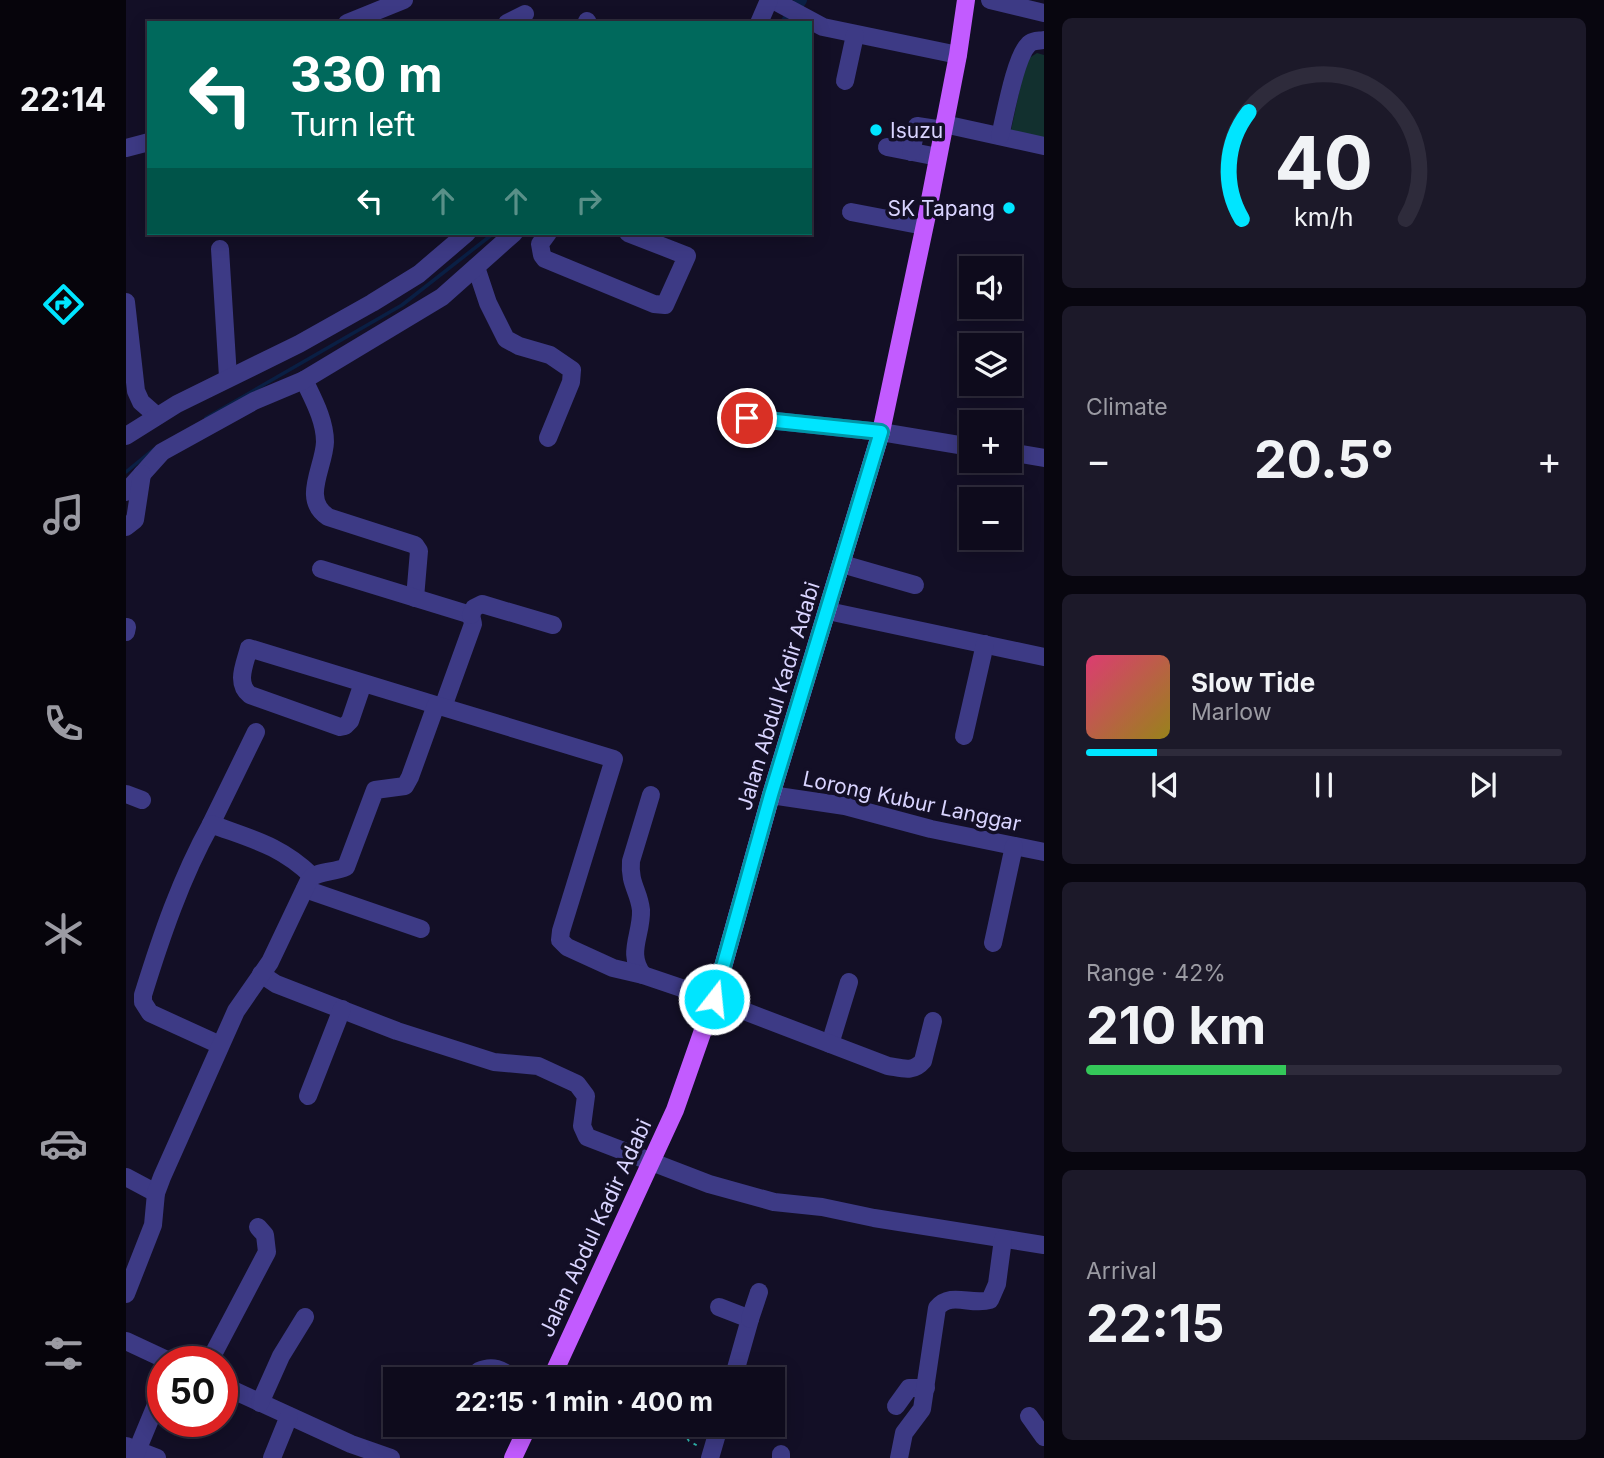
<!DOCTYPE html>
<meta charset="utf-8">
<style>
body{margin:0;font-family:Inter,sans-serif;background:#1c1929;color:#f1f3f6;height:100vh;display:flex;flex-direction:column;font-size:26px;white-space:nowrap}
*{box-sizing:border-box;margin:0}
p{font-size:23px;color:#9b9ba3}
.icon{flex:none;width:38px;height:38px;fill:none;stroke:currentColor;stroke-width:2;stroke-linecap:round;stroke-linejoin:round}
.map{position:relative;flex:1;overflow:hidden}
.sheet{display:flex;flex-direction:column;gap:18px;padding:18px;background:#08060f;width:560px}
.sheet>*{flex:none}
.banner{position:absolute;left:21px;top:21px;width:665px;height:214px;border-radius:0px;box-shadow:0 4px 18px #0003,0 0 0 2px #2e2b3b;background:#00695c;color:#fff;overflow:hidden}
.buttons{position:absolute;left:833px;top:256px;display:grid;gap:14px}
.buttons a{display:grid;place-items:center;width:63px;height:63px;border-radius:0px;background:#0e0b1c;box-shadow:0 4px 18px #0003,0 0 0 2px #2e2b3b;font-size:35px}
.speed{position:absolute;left:21px;top:1346px;display:flex;gap:14px;font-size:35px;font-weight:700;text-align:center}
.speed>*{display:grid;place-content:center;width:91px;height:91px;border-radius:50%;background:#0e0b1c;box-shadow:0 4px 18px #0003,0 0 0 2px #2e2b3b;line-height:1}
.speed .limit{border:10px solid #d22;background:#fff;color:#111}
.pin{position:absolute;display:grid;place-items:center;width:60px;height:60px;color:#fff;margin:-30px;border:4px solid #fff;border-radius:50%;box-shadow:0 2px 7px #0007}
.me{position:absolute;width:77px;margin:-38px;rotate:16deg;stroke-linejoin:round;filter:drop-shadow(0 0 5px #0008)}
.turn{display:flex;align-items:center;gap:24px;height:147px;padding:0 28px;font-size:32px}
.turn .icon{width:91px;height:91px;stroke-width:2.5}
.turn b{display:block;font-size:49px;line-height:60px}
.lanes{display:flex;align-items:center;height:66px;padding:0 28px;background:#0003;justify-content:center;gap:35px;direction:ltr}
.lanes .off{opacity:.35}
.big{font-size:52px;font-weight:700;line-height:1.1}
.sheet .widget{flex:1;display:flex;flex-direction:column;justify-content:center;gap:10px;min-width:0;padding:0 24px;border-radius:10px;background:#1c1929}
.sheet .dial{align-items:center;gap:0}
.dial svg{height:182px;overflow:visible;fill:none;stroke:#2e2b3b;stroke-width:7;stroke-linecap:round;text-anchor:middle}
.dial text{fill:#f1f3f6;stroke:none}
.song{display:flex;align-items:center;gap:21px}
.cover{width:84px;height:84px;border-radius:10px;background:linear-gradient(135deg,hsl(340 70% 55%),hsl(50 70% 35%))}
.played{height:7px;border-radius:4px;background:linear-gradient(90deg,#00e5ff 15%,#2e2b3b 15%)}
.keys{display:flex;justify-content:space-around;direction:ltr}
.heat{display:flex;justify-content:space-between;align-items:center;font-size:38px;direction:ltr}
.charge{height:10px;border-radius:5px;background:linear-gradient(90deg,#34c759 42%,#2e2b3b 0)}
.trip{position:absolute;left:257px;top:1367px;width:402px;height:70px;border-radius:0px;background:#0e0b1c;box-shadow:0 4px 18px #0003,0 0 0 2px #2e2b3b;font-weight:700;line-height:70px;text-align:center}
main{display:flex;flex:1;min-height:0}
.dock{display:flex;flex-direction:column;width:126px;justify-content:space-around;align-items:center;background:#06040b;color:#9b9ba3}
.dock .icon{width:49px;height:49px}
.dock .current{color:#00e5ff}
.dock b{font-size:32px;color:#f1f3f6}
.map>svg:first-child{display:block}
.green{fill:#12302f}
.lines{fill:none;stroke-linecap:round;stroke-linejoin:round}
.stream{stroke:#0a1f44;stroke-width:3.5}
.canal{stroke:#0a1f44;stroke-width:12}
.path{stroke:#2fb8b0;stroke-width:2;stroke-dasharray:3.5 5;stroke-linecap:butt}
.minor{stroke:#3d3a85;stroke-width:18}
.major{stroke:#c25bff;stroke-width:18}
.route-casing{stroke:#0095a6;stroke-width:18}
.route{stroke:#00e5ff;stroke-width:12}
.poi-dot{fill:#00e5ff;stroke:#130f26;stroke-width:2.5}
.labels{text-anchor:middle;dominant-baseline:central;stroke-width:7;stroke-linejoin:round;paint-order:stroke}
.poi-label{font-size:21px;fill:#d9d4ff;stroke:#130f26;text-anchor:start}
.street-label{font-size:21px;fill:#d9d4ff;stroke:#130f26}
</style>
<main>
<nav class="dock">
<b>22:14</b>
<svg class="icon current" aria-label="directions" viewBox="0 0 24 24"><path d="M12 3l9 9-9 9-9-9zM9 14v-3h6M13 9l2 2-2 2"/></svg>
<svg class="icon" aria-label="music" viewBox="0 0 24 24"><path d="M9 18V5l10-2v13"/><circle cx="6" cy="18" r="3"/><circle cx="16" cy="16" r="3"/></svg>
<svg class="icon" aria-label="phone" viewBox="0 0 24 24"><path d="M5 4h4l2 5-3 2q2 4 5 5l2-3 5 2v4C11 20 4 13 5 4z"/></svg>
<svg class="icon" aria-label="climate" viewBox="0 0 24 24"><path d="M12 3v18M4 7l16 10M4 17L20 7"/></svg>
<svg class="icon" aria-label="car" viewBox="0 0 24 24"><path d="M5 17H2v-5l4-1 3-4h7l3 4 3 1v5h-3M9 17h6M6 11h13"/><circle cx="7" cy="17" r="2"/><circle cx="17" cy="17" r="2"/></svg>
<svg class="icon" aria-label="filters" viewBox="0 0 24 24"><path d="M4 7h16M4 17h16"/><circle cx="9" cy="7" r="2"/><circle cx="15" cy="17" r="2"/></svg>
</nav>
<div class="map">
<svg width="918" height="1458" viewBox="0 0 918 1458">
<rect width="100%" height="100%" fill="#130f26"/>
<path class="green" d="M 911,53 L 918,55 L 918,138 L 885,130 L 900,60 Z"/>
<g class="lines">
<g class="stream">
<path d="M 80,418 L 276,305 L 368,233"/>
<path d="M 0,472 L 28,449"/>
</g>
<path class="canal" d="M 660,23 L 675,0"/>
<g class="path">
<path d="M 443,1376 L 449,1379"/>
<path d="M 552,1424 L 563,1441 L 572,1446"/>
</g>
<g class="minor">
<path d="M 647,0 L 697,27 L 832,55"/>
<path d="M 864,0 L 918,13"/>
<path d="M 461,21 L 462,23"/>
<path d="M 221,23 L 278,0"/>
<path d="M 381,23 L 399,14"/>
<path d="M 633,23 L 643,0"/>
<path d="M 719,81 L 729,35"/>
<path d="M 818,124 L 918,146"/>
<path d="M 874,136 C 879,116 889,58 902,45 C 906,40 913,41 918,40"/>
<path d="M 761,147 L 812,157"/>
<path d="M 0,148 L 23,142"/>
<path d="M 785,152 L 791,126 L 817,130"/>
<path d="M 725,212 L 798,226"/>
<path d="M 422,233 L 414,244 L 416,255 L 419,259 L 528,304 L 539,305 L 561,256 L 502,233"/>
<path d="M 94,249 L 102,377"/>
<path d="M 350,267 L 362,303 L 380,339 L 393,346 L 424,355 L 446,370 L 445,382 L 422,438"/>
<path d="M 0,302 L 10,391 L 15,402 L 31,416"/>
<path d="M 178,380 C 187,399 199,420 199,442 C 198,468 175,499 202,517 L 289,545 L 293,551 L 289,598"/>
<path d="M 621,418 L 755,432 L 845,447"/>
<path d="M 0,436 L 51,404 L 173,344 L 246,303 L 293,274 L 341,233"/>
<path d="M 884,452 L 918,458"/>
<path d="M 0,492 L 36,452 L 128,401 L 178,380 L 316,297 L 388,233"/>
<path d="M 0,527 L 9,520 L 16,474"/>
<path d="M 716,564 L 789,585"/>
<path d="M 195,569 L 345,615 L 347,624 L 317,707"/>
<path d="M 702,611 L 918,657"/>
<path d="M 345,615 L 348,608 L 356,604 L 427,625"/>
<path d="M 0,632 L 1,627"/>
<path d="M 237,683 L 224,721 L 219,726 L 214,727 L 124,695 C 109,683 119,664 123,648 L 310,705"/>
<path d="M 838,736 L 859,644"/>
<path d="M 0,794 L 16,800"/>
<path d="M 645,795 L 719,806 L 805,829 L 918,852"/>
<path d="M 85,824 L 130,732"/>
<path d="M 179,889 L 295,929"/>
<path d="M 867,943 L 888,846"/>
<path d="M 135,974 L 150,984 L 271,1031 L 368,1062 L 412,1066 L 451,1084 L 460,1096 L 456,1126 L 461,1137 L 583,1184 L 648,1202 L 696,1207 L 748,1218 L 918,1245"/>
<path d="M 517,975 C 500,953 516,935 515,910 C 513,891 503,884 505,861 L 525,795"/>
<path d="M 704,1044 L 723,982"/>
<path d="M 94,1045 L 24,1013 L 17,1002 L 17,995 C 35,937 55,878 85,824 C 125,839 154,845 186,876"/>
<path d="M 182,1096 L 216,1009"/>
<path d="M 0,1177 L 30,1193"/>
<path d="M 0,1294 L 27,1225 L 30,1193 L 36,1177 L 110,1011 L 144,962 L 183,880 C 191,870 208,873 220,867 L 249,790 L 279,786 L 284,777 L 310,705 L 488,759 L 435,931 L 434,940 L 441,947 L 487,968 L 517,975 L 579,996 L 762,1066 C 776,1068 787,1073 797,1061 L 807,1021"/>
<path d="M 593,1307 L 624,1319 L 607,1379"/>
<path d="M 624,1319 L 633,1292"/>
<path d="M 0,1341 L 45,1362"/>
<path d="M 83,1362 L 141,1252 L 139,1235 L 132,1227"/>
<path d="M 349,1379 L 353,1371 C 368,1364 377,1371 390,1379"/>
<path d="M 96,1385 L 225,1444 L 265,1458"/>
<path d="M 134,1403 L 155,1356 L 179,1317"/>
<path d="M 770,1406 L 783,1388 L 800,1388"/>
<path d="M 903,1416 L 918,1437"/>
<path d="M 331,1426 L 331,1424"/>
<path d="M 0,1446 L 31,1458"/>
<path d="M 8,1458 L 37,1388"/>
<path d="M 146,1458 L 163,1416"/>
<path d="M 584,1458 L 594,1424"/>
<path d="M 655,1458 L 655,1454"/>
<path d="M 773,1458 L 778,1433 L 796,1409 L 811,1308 C 825,1291 845,1306 864,1300 L 871,1284 L 877,1239"/>
</g>
<g class="major">
<path d="M 425,1379 L 549,1110 L 588,999 L 645,795 L 755,432 L 801,215 L 832,55 L 840,0"/>
<path d="M 387,1458 L 403,1424"/>
</g>
</g>
<g class="lines">
<defs>
<path id="route" d="M 588,999 L 645,795 L 755,432 L 621,418"/>
</defs>
<use href="#route" class="route-casing"/>
<use href="#route" class="route"/>
</g>
<g class="poi-dot">
<circle cx="750" cy="130" r="7"/>
<circle cx="883" cy="208" r="7"/>
</g>
<g class="labels">
<g class="poi-label">
<text x="764" y="130">Isuzu</text>
<text x="869" y="208" text-anchor="end">SK Tapang</text>
</g>
<g class="street-label">
<text transform="translate(652 696) rotate(-73)">Jalan Abdul Kadir Adabi</text>
<text transform="translate(786 801) rotate(12)">Lorong Kubur Langgar</text>
<text transform="translate(469 1228) rotate(-65)">Jalan Abdul Kadir Adabi</text>
</g>
</g>
</svg>
<div class="buttons">
<a><svg class="icon" aria-label="sound" viewBox="0 0 24 24"><path d="M4 9h4l5-4v14l-5-4H4zM17 9q2 3 0 6"/></svg></a>
<a><svg class="icon" aria-label="layers" viewBox="0 0 24 24"><path d="M12 4l9 5-9 5-9-5zM3 14l9 5 9-5"/></svg></a>
<a>+</a>
<a>−</a>
</div>
<div class="speed"><div class="limit">50</div></div>
<div class="pin" style="left:621px;top:418px;background:#d93025"><svg class="icon" aria-label="arrive" viewBox="0 0 24 24"><path d="M6 21V4h12l-3 4 3 4H6"/></svg></div>
<svg class="me" style="left:588px;top:999px" viewBox="-20 -20 40 40"><circle r="17" fill="#00e5ff" stroke="#fff" stroke-width="3"/><path d="M0-11L8 9 0 5-8 9z" fill="#fff"/></svg>
<div class="trip">22:15 · 1 min · 400 m</div>
<div class="banner">
<div class="turn"><svg class="icon" aria-label="left" viewBox="0 0 24 24"><path d="M17 20v-9H6M10 6l-5 5 5 5"/></svg><div><b>330 m</b>Turn left</div></div>
<div class="lanes"><svg class="icon" aria-label="left" viewBox="0 0 24 24"><path d="M17 20v-9H6M10 6l-5 5 5 5"/></svg><svg class="icon off" aria-label="ahead" viewBox="0 0 24 24"><path d="M12 20V5M6 11l6-6 6 6"/></svg><svg class="icon off" aria-label="ahead" viewBox="0 0 24 24"><path d="M12 20V5M6 11l6-6 6 6"/></svg><svg class="icon off" aria-label="right" viewBox="0 0 24 24"><path d="M7 20v-9h11M14 6l5 5-5 5"/></svg></div>
</div>
</div>
<section class="sheet">
<div class="widget dial"><svg viewBox="0 0 100 80">
<path d="M14 69A42 42 0 1 1 86 69"/>
<path d="M14 69A42 42 0 0 1 17 22" stroke="#00e5ff"/>
<text x="50" y="56" font-size="32" font-weight="700">40</text>
<text x="50" y="72" font-size="11">km/h</text>
</svg></div>
<div class="widget"><p>Climate</p>
<div class="heat"><a>−</a><b class="big">20.5°</b><a>+</a></div>
</div>
<div class="widget">
<div class="song"><i class="cover"></i><div><b>Slow Tide</b><p>Marlow</p></div></div>
<div class="played"></div>
<div class="keys"><svg class="icon" aria-label="previous" viewBox="0 0 24 24"><path d="M18 5L8 12l10 7zM5 5v14"/></svg><svg class="icon" aria-label="pause" viewBox="0 0 24 24"><path d="M8 5v14M16 5v14"/></svg><svg class="icon" aria-label="next" viewBox="0 0 24 24"><path d="M6 5l10 7-10 7zM19 5v14"/></svg></div>
</div>
<div class="widget"><p>Range · 42%</p><b class="big">210 km</b><div class="charge"></div></div>
<div class="widget"><p>Arrival</p><b class="big">22:15</b></div>
</section>
</main>
